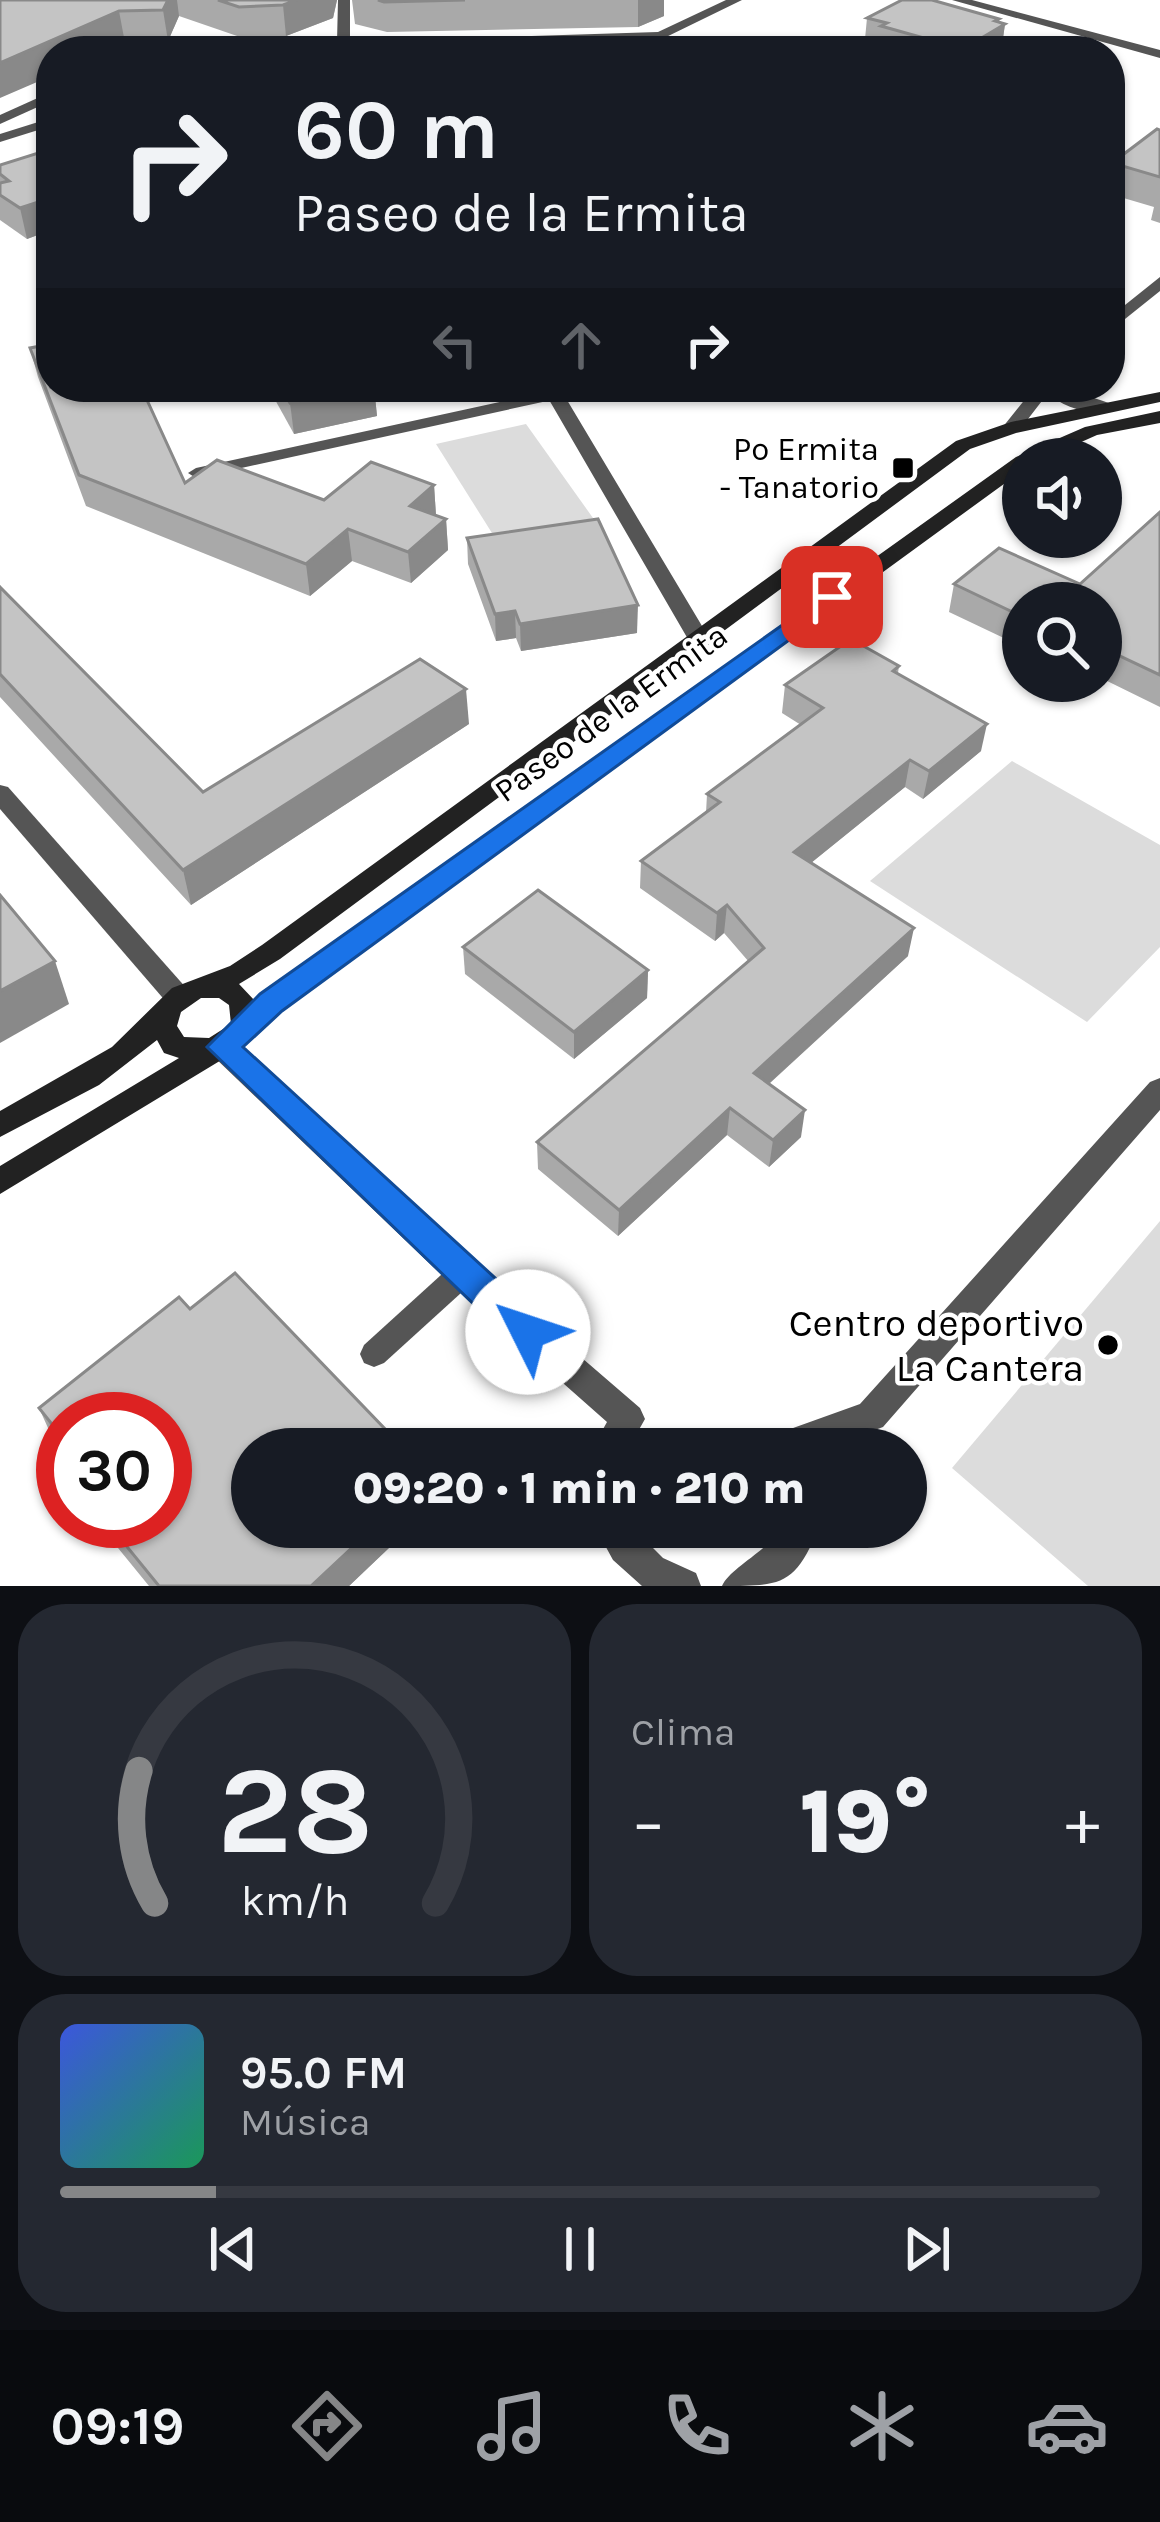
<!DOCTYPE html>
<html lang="es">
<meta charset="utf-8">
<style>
body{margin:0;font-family:Karla,sans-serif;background:#242831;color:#f1f3f6;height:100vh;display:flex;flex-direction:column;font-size:45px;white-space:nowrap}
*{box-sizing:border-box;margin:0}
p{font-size:39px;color:#9ea1a6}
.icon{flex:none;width:66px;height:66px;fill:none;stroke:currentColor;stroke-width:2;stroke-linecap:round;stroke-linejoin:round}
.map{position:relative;height:1586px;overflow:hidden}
.side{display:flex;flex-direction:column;gap:18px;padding:18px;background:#0d0f14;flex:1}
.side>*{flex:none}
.guide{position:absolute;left:36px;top:36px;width:1089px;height:366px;border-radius:48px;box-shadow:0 3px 9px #0004;background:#171b24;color:#f1f3f6;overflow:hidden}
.buttons{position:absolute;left:1002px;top:438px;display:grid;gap:24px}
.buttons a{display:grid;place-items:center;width:120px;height:120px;border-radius:50%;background:#171b24;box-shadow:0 3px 9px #0004;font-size:60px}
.speed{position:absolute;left:36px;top:1392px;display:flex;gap:24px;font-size:60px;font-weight:700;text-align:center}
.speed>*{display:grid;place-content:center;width:156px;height:156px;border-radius:50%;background:#171b24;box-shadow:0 3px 9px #0004;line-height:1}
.speed .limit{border:18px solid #d22;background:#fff;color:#111}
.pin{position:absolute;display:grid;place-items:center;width:102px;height:102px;color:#fff;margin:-51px;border-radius:24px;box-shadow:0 6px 18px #0006}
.me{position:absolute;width:132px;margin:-66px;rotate:311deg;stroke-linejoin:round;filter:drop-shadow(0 0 9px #0008)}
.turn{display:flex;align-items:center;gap:42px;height:252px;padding:0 60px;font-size:54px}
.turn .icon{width:156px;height:156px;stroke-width:2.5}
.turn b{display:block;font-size:84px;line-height:102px}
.lanes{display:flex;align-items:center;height:114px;padding:0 60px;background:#0003;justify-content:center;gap:60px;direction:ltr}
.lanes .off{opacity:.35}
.big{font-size:90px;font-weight:800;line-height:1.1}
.side .card{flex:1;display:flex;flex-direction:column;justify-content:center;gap:18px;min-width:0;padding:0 42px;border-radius:48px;background:#242831}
.side .dial{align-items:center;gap:0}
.dial svg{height:312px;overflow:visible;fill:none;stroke:#363941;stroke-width:7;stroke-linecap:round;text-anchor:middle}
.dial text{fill:#f1f3f6;stroke:none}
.song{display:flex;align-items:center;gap:36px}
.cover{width:144px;height:144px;border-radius:18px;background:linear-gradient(135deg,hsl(230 70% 55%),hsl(150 70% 35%))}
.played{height:12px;border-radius:6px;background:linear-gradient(90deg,#858687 15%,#363941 15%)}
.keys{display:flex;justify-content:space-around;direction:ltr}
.heat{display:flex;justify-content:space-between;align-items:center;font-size:66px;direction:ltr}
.side .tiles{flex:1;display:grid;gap:18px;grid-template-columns:1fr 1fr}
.card:last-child{grid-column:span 2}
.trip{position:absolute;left:231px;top:1428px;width:696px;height:120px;border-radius:60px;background:#171b24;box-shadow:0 3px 9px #0004;font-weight:800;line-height:120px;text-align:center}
.tab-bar{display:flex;height:192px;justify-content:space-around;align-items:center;background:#090b0e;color:#9ea1a6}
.tab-bar .icon{width:84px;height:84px}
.tab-bar .current{color:#858687}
.tab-bar b{font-size:54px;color:#f1f3f6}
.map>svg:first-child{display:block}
.green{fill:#dcdcdc}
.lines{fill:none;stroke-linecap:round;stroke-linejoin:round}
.lane{fill:#555;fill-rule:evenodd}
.street{fill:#555;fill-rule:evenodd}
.secondary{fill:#222;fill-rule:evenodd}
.wall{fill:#a9a9a9}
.shaded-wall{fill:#898989}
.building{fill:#c4c4c4;stroke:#898989;stroke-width:3}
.route{fill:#1a73e8;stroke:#114b97;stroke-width:3}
.poi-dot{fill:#000;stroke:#fff;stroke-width:4.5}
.labels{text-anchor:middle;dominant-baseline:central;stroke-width:9;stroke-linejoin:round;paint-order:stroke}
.poi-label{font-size:33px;fill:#000;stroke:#fff;text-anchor:end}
.street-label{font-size:33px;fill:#000;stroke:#fff}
.near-poi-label{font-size:39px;fill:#000;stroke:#fff;text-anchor:end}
</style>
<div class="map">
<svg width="1160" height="1586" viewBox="0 0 1160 1586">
<rect width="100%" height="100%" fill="#fff"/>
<g class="green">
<path d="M 526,424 L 593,518 L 497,541 L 436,444 Z"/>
<path d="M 1012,761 L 1160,845 L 1160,947 L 1087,1022 L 870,881 Z"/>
<path d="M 1160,1221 L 1160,1586 L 1088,1586 L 952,1468 Z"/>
</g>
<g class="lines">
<g class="lane">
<path d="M 51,118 L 51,126 L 0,142 L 0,134 Z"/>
<path d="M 555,390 L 561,392 L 561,398 L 196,478 L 188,473 L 196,468 Z"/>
<path d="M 462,1262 L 472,1265 L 476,1274 L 472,1283 L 384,1363 L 374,1367 L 364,1363 L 360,1354 L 364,1345 L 452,1265 Z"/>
</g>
<g class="street">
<path d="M 338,0 L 350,0 L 350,42 L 658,32 L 726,0 L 742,0 L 660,40 L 304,51 L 171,51 L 178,47 L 337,42 Z"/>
<path d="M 952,0 L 972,0 L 1160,50 L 1160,58 Z"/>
<path d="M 51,92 L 51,101 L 0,124 L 0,115 Z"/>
<path d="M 1160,277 L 1160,291 L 1110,331 L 1110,317 Z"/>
<path d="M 534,387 L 555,387 L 564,395 L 711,641 L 708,646 L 692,646 L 548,398 Z"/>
<path d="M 1035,387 C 1052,387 1102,398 1117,407 C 1099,419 1064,409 1048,393 L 1018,432 L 1004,432 L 1002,428 Z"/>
<path d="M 0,785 L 8,787 L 188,990 L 191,997 L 188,1004 L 178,1008 L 168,1004 L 0,809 Z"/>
<path d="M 222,1036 L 232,1039 L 473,1264 L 640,1408 L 645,1419 L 628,1449 L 592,1449 L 607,1422 L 451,1284 L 212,1055 L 208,1047 L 212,1039 Z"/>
<path d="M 1160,1078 L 1160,1110 L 883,1427 L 825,1449 L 779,1449 L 782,1432 L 860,1404 L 1150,1082 Z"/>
<path d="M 595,1527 L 632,1527 L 663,1558 L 696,1573 L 701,1586 L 642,1586 L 613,1560 Z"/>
<path d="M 783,1527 L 819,1527 C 795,1586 782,1586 722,1586 C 730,1568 766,1552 783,1527 Z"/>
</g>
<path class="secondary" d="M 1160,392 L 1160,402 L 1016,433 L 970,449 L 280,959 L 239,984 L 255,1001 L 1016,457 L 1085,427 L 1160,411 L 1160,423 L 1097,435 L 1043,459 L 1023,459 L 1023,470 L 281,1011 L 223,1059 L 0,1194 L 0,1166 L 179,1058 L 164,1053 L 157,1040 L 99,1085 L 0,1137 L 0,1111 L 112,1047 L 172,988 L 230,966 L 262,945 L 956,441 L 1011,422 ZM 201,998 L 219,998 L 229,1005 L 231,1024 L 209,1038 L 184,1037 L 177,1026 L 181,1012 Z"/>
</g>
<g class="wall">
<path d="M 0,0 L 337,0 L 333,18 L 286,36 L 243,38 L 179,16 L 168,41 L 125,43 Z"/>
<path d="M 352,0 L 664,0 L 664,16 L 638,27 L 387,32 L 355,24 Z"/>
<path d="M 867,18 L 999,22 L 1005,24 L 1002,45 L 992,51 L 891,51 L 879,48 L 879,43 L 865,39 Z"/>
<path d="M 1160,130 L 1160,223 L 1151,220 L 1154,207 L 1110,194 L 1112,163 Z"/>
<path d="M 51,149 L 51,230 L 27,239 L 0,220 L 0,165 Z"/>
<path d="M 30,348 L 185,483 L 324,500 L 434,485 L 436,516 L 446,519 L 448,550 L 411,583 L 352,561 L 310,596 L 86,506 L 38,377 Z"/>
<path d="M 268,387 L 374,387 L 377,416 L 294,434 Z"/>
<path d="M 1160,512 L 1160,707 L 1101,678 L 1101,603 L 1023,603 L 1023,647 L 949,612 L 954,584 L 1080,584 Z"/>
<path d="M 467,538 L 637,633 L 521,651 L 516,638 L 496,641 L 468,564 Z"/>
<path d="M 0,587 L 203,792 L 469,724 L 191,905 L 0,697 Z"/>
<path d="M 899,666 L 898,673 L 981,751 L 923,799 L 905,787 L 811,863 L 908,956 L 769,1084 L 801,1137 L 769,1167 L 727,1135 L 618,1236 L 538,1169 L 537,1142 L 749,962 L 724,933 L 715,941 L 640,888 L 641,861 L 706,813 L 707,794 L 801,725 L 782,713 L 785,685 Z"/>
<path d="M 1036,681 L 1087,681 L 1067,700 L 1035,684 Z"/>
<path d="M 463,947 L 648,970 L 647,998 L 574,1059 L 465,974 Z"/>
<path d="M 190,1309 L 386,1430 L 389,1449 L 252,1449 L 252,1527 L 411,1527 L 349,1586 L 149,1586 L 96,1521 L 165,1521 L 63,1419 L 63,1451 L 53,1439 L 39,1408 Z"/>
</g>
<g class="shaded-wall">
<path d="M 168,0 L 177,0 L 179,16 L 168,41 L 163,10 Z"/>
<path d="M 297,0 L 337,0 L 333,18 L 286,36 L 283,5 Z"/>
<path d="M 638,0 L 664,0 L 664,16 L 638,27 Z"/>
<path d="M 119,11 L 125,43 L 106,51 L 51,51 L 51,76 L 0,98 L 0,63 Z"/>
<path d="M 999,19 L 998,29 L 1005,24 L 1002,45 L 992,51 L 962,51 Z"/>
<path d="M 51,198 L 51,230 L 27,239 L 20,208 Z"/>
<path d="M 367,387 L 374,387 L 377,416 L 294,434 L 290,403 Z"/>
<path d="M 434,485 L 436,516 L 410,506 Z"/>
<path d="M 446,519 L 448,550 L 411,583 L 408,552 Z"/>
<path d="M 348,529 L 352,561 L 310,596 L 306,564 Z"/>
<path d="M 638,605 L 637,633 L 521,651 L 520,624 Z"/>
<path d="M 515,611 L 516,638 L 496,641 L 495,614 Z"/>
<path d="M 1072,681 L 1087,681 L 1067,700 Z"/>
<path d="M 466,689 L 469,724 L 191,905 L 183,870 Z"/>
<path d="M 987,724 L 981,751 L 923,799 L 929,771 Z"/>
<path d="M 910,760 L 905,787 L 791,879 L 794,852 Z"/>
<path d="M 727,905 L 724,933 L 715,941 L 717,913 Z"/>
<path d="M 914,928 L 908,956 L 751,1100 L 754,1073 Z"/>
<path d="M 55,961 L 69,1004 L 0,1043 L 0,991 Z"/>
<path d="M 648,970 L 647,998 L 574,1059 L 574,1032 Z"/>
<path d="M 730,1108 L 727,1135 L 618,1236 L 619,1210 Z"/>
<path d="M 805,1110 L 801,1137 L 769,1167 L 773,1140 Z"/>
<path d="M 386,1430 L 389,1449 L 369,1449 L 368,1446 Z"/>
<path d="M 374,1527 L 411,1527 L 349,1586 L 311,1586 Z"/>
</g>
<g class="building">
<path d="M 0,0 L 168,0 L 163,10 L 119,11 L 0,63 Z"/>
<path d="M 218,0 L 297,0 L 283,5 L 239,7 Z"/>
<path d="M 378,0 L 465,0 L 384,2 Z"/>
<path d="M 902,0 L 932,0 L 999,19 L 995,21 L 1005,24 L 963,49 L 881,26 L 887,23 L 867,18 Z"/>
<path d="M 451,44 L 474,51 L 434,51 Z"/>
<path d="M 1157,129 L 1160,130 L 1160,177 L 1112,163 Z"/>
<path d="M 51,149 L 51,198 L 20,208 L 0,195 L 0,183 L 9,181 L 0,174 L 0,165 Z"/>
<path d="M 51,344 L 51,387 L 141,387 L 185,483 L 217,460 L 324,500 L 371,462 L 434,485 L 410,506 L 446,519 L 408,552 L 348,529 L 306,564 L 79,475 L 30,348 Z"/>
<path d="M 281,387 L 367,387 L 290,403 Z"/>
<path d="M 1160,512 L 1160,675 L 1101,647 L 1101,603 L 1023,603 L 1023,617 L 954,584 L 999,548 L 1080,584 Z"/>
<path d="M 598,519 L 638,605 L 520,624 L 515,611 L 495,614 L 467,538 Z"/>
<path d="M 0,587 L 203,792 L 420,659 L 466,689 L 183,870 L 0,674 Z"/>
<path d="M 851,639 L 899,666 L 893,671 L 987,724 L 929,771 L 910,760 L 794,852 L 914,928 L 754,1073 L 805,1110 L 773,1140 L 730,1108 L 619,1210 L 537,1142 L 764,948 L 727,905 L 717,913 L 641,861 L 720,802 L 707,794 L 823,708 L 785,685 Z"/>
<path d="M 538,890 L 648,970 L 574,1032 L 463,947 Z"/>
<path d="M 0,895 L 55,961 L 0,991 Z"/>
<path d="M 235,1273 L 386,1430 L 368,1446 L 372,1449 L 252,1449 L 252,1527 L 374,1527 L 311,1586 L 159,1586 L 106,1521 L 165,1521 L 165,1419 L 63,1419 L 63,1438 L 39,1408 L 179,1297 L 190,1309 Z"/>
<path d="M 63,1452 L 63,1467 L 55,1458 Z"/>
</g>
<path class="route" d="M 832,590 L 845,597 L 841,602 L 282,1011 L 243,1047 L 541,1320 L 546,1332 L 541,1344 L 528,1349 L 515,1344 L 207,1047 L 260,994 Z"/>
<g class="poi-dot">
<rect x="891" y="456" width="24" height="24" rx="6"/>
<circle cx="1108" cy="1345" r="12"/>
</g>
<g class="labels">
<g class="poi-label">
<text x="879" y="449">Pº Ermita<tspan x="879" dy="38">- Tanatorio</tspan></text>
</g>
<g class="street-label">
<text transform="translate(611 713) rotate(-36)">Paseo de la Ermita</text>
</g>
<g class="near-poi-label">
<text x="1084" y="1323">Centro deportivo<tspan x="1084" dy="45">La Cantera</tspan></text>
</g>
</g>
</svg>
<div class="buttons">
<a><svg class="icon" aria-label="sound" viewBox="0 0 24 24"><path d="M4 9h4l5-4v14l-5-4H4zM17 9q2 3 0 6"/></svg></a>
<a><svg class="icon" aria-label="search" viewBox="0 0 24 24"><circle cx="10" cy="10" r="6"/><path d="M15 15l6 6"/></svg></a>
</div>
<div class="speed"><div class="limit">30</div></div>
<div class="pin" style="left:832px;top:597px;background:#d93025"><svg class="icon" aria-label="arrive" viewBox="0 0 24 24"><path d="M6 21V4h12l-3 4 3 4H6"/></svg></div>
<svg class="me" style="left:528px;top:1332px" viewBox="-20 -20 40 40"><circle r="19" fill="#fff"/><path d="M0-13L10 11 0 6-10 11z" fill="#1a73e8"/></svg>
<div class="trip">09:20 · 1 min · 210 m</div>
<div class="guide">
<div class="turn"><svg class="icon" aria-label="right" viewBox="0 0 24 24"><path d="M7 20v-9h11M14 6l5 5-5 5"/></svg><div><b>60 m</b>Paseo de la Ermita</div></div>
<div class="lanes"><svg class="icon off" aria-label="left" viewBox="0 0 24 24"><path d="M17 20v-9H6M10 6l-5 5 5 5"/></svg><svg class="icon off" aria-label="ahead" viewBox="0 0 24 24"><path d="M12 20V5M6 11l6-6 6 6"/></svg><svg class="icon" aria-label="right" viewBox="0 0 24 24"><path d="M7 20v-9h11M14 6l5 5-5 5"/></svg></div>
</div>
</div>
<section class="side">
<div class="tiles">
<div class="card dial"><svg viewBox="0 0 100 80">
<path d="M14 69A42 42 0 1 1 86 69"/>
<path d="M14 69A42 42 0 0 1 10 35" stroke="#858687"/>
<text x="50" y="56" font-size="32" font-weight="700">28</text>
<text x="50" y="72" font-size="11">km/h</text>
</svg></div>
<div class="card"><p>Clima</p>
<div class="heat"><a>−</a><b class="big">19°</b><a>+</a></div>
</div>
<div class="card">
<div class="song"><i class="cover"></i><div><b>95.0 FM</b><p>Música</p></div></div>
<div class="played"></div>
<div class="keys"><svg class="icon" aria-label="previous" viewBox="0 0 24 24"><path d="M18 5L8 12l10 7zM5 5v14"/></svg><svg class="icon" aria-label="pause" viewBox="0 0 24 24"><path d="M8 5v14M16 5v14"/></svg><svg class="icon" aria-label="next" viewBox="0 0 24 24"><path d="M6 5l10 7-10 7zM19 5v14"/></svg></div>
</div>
</div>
</section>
<nav class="tab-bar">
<b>09:19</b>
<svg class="icon current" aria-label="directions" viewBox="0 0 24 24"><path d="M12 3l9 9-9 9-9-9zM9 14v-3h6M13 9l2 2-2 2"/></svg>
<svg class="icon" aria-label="music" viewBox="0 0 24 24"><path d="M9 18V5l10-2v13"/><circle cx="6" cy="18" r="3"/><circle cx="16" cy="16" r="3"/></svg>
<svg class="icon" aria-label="phone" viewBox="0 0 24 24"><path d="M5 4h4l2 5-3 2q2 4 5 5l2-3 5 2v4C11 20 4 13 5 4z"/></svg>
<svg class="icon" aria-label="climate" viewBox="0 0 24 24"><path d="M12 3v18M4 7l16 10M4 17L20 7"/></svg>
<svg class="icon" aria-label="car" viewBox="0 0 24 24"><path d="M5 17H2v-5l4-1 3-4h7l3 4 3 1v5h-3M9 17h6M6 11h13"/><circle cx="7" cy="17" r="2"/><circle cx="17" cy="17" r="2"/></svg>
</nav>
